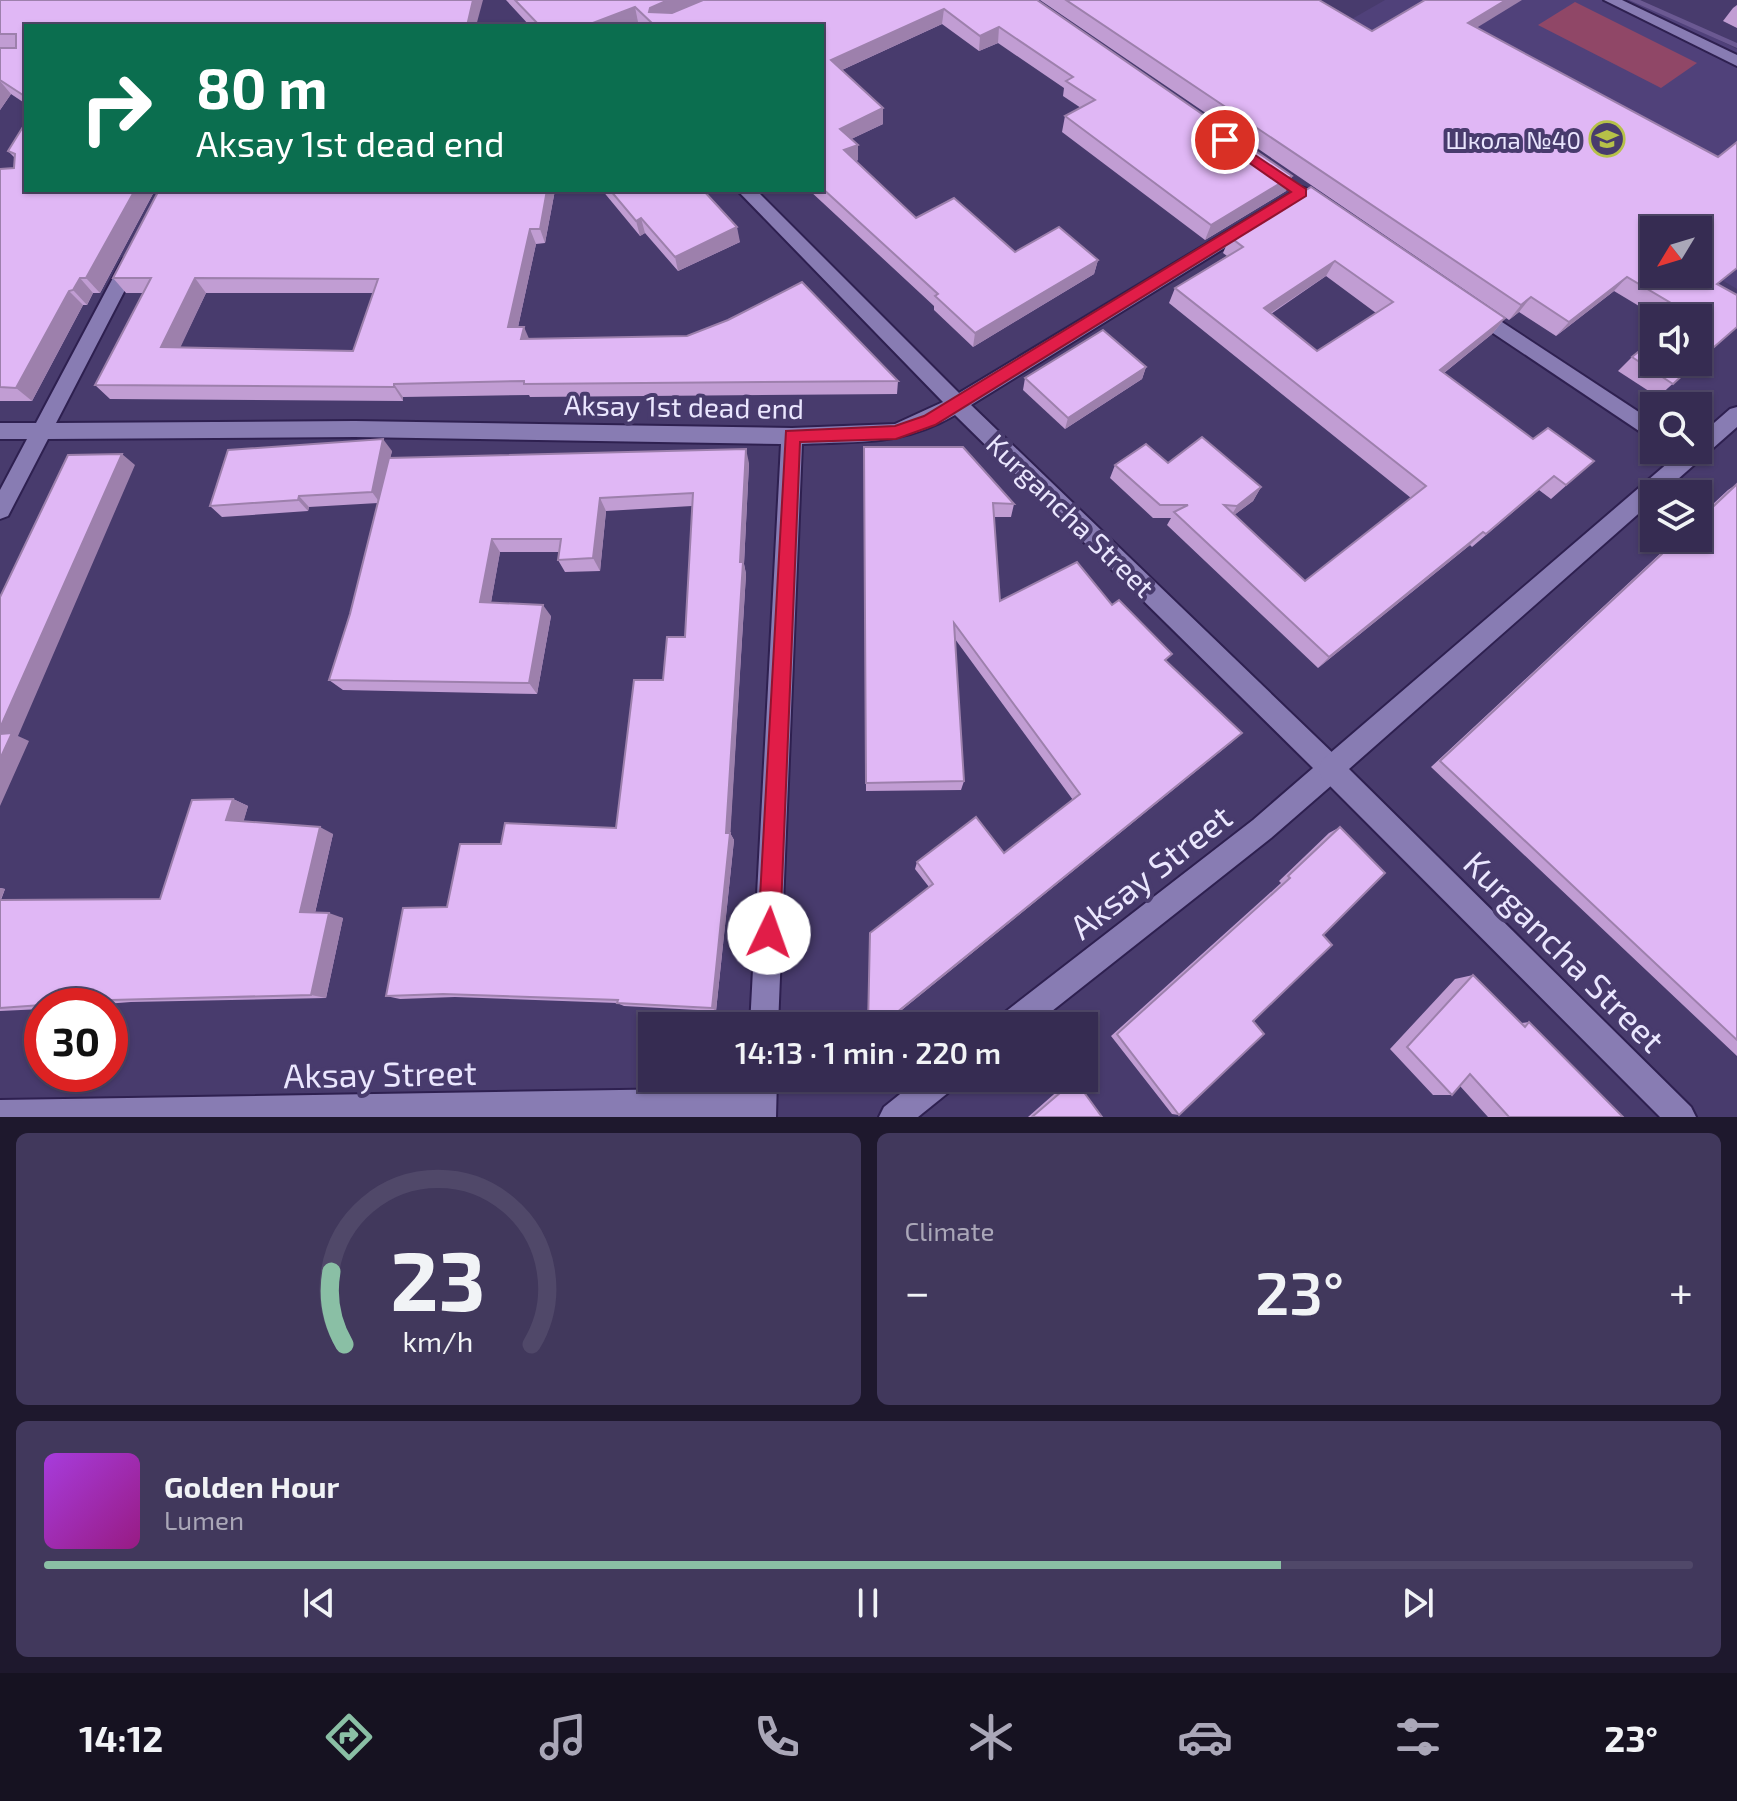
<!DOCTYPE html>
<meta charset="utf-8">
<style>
body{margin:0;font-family:"Exo 2",sans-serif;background:#41385c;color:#f1f3f6;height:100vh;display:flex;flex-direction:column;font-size:30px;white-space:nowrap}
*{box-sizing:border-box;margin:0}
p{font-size:26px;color:#aaa7b8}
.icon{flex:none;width:44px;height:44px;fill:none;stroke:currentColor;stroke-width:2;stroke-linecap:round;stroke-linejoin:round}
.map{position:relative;height:1117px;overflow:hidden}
.details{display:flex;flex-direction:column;gap:16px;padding:16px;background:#1e182d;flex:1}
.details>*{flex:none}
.top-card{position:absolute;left:24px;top:24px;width:800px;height:168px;border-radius:0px;box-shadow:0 2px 6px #0004,0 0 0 2px #504869;background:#0b6e4f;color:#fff;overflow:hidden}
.needle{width:52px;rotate:232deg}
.buttons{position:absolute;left:1640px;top:216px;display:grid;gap:16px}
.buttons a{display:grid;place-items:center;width:72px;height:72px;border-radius:0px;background:#362c52;box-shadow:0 2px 6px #0004,0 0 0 2px #504869;font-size:40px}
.speed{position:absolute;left:24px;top:988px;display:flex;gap:16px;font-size:40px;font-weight:700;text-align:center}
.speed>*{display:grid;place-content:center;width:104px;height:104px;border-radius:50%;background:#362c52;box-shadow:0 2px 6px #0004,0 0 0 2px #504869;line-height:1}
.speed .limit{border:12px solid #d22;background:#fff;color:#111}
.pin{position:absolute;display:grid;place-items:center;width:68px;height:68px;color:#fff;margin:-34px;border:4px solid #fff;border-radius:50%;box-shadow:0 2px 8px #0007}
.me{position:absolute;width:88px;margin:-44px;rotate:3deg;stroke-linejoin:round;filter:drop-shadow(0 0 6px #0008)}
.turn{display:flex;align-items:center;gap:28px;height:168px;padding:0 40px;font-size:36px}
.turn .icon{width:104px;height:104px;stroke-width:2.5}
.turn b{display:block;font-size:56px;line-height:68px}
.big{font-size:60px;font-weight:600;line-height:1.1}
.details .tile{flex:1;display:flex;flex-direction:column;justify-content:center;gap:12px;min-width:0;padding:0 28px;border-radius:12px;background:#41385c}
.details .dial{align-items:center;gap:0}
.dial svg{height:208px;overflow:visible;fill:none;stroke:#504869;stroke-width:7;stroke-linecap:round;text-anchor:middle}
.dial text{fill:#f1f3f6;stroke:none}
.song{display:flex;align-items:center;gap:24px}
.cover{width:96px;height:96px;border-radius:12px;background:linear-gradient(135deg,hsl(280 70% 55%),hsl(310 70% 35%))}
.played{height:8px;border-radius:4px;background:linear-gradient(90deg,#8abfa5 75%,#504869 75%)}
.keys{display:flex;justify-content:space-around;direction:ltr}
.heat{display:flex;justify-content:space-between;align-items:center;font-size:44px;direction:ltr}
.details .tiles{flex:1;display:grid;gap:16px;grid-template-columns:1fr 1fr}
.tile:last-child{grid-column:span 2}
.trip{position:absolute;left:638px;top:1012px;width:460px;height:80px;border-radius:0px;background:#362c52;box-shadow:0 2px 6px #0004,0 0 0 2px #504869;font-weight:600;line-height:80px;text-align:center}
.tabs{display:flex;height:128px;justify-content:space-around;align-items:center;background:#161221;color:#aaa7b8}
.tabs .icon{width:56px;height:56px}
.tabs .current{color:#8abfa5}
.tabs b{font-size:36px;color:#f1f3f6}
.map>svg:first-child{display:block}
.built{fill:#50417a}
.green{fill:#904767}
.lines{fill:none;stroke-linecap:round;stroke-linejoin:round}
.stream{fill:#6b5992;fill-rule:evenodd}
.service-casing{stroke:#2e2050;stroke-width:4}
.minor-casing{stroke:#2e2050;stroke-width:4}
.tertiary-casing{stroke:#2e2050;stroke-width:4}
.service{fill:#887cb3;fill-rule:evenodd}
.minor{fill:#887cb3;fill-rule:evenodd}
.tertiary{fill:#887cb3;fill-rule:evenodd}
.wall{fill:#c19dd3;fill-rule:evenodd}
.shaded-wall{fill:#9d80ac}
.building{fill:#e0b7f5;stroke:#9d80ac;stroke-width:2;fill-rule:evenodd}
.route{fill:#e11d48;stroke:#92132f;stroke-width:2}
.labels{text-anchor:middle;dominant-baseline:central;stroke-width:8;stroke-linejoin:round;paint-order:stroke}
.far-poi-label{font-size:24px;fill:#eae6fe;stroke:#483b6d;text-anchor:end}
.street-label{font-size:28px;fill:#eae6fe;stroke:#483b6d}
.near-street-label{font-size:34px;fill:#eae6fe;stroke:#483b6d}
</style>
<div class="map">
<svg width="1737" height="1117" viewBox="0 0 1737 1117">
<rect width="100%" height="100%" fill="#483b6d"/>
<path class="built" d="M 1385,0 L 1638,0 L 1737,49 L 1737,289 L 1698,266 L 1698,230 L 1654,230 L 1310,43 Z"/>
<path class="green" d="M 1575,2 L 1697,63 L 1661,88 L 1538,25 Z"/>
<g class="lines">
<path class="stream" d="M 1629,0 L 1640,0 L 1737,43 L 1737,48 Z"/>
<defs>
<path id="service" d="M 1604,0 L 1622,0 L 1737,55 L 1737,66 Z"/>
<g id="minor">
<path d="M 1301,187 L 1307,189 L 1310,193 L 1307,197 L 971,405 L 1340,760 L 1343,769 L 1340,778 L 1271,838 L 1033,1026 L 996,1026 L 1000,1016 L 1253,820 L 1313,768 L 955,415 C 901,446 862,441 802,444 L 778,1026 L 750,1026 L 781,444 L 355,437 L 48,439 L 8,516 L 0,519 L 0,490 L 27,439 L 0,439 L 0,423 L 36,423 L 123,259 L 132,253 L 141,259 L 56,423 L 355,421 L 792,428 L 895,424 L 943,402 L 737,190 L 756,190 L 959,393 Z"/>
<path d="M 1473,303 L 1654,422 L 1654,441 L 1466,315 L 1464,310 Z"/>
<path d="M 747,1078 L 777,1078 L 776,1117 L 0,1117 L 0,1100 L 747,1088 Z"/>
<path d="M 920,1078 L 959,1078 L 954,1088 L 918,1117 L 879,1117 L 884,1107 Z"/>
</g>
<path id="tertiary" d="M 1737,407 L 1737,427 L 1661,494 L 1654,494 L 1654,500 L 1349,769 L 1691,1107 L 1696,1117 L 1660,1117 L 1322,778 L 1319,769 L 1322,760 L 1683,450 L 1698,450 L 1698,437 L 1730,409 Z"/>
</defs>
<use href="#service" class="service-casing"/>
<use href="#minor" class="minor-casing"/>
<use href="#tertiary" class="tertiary-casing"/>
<use href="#service" class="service"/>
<use href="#minor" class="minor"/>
<use href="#tertiary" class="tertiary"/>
</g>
<g class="wall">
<path d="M 0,0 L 26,26 L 26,104 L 11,94 L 0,110 Z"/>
<path d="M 506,0 L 1037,0 L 1292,176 L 1286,191 L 1205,240 L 1062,132 L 1065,116 L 1081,108 L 1063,96 L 1064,88 L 998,43 L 979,51 L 942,24 L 842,70 L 883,124 L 851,139 L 858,145 L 858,160 L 856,161 L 916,218 L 1015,252 L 1098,260 L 1094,274 L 973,347 L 934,310 L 934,306 L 809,190 L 822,190 L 822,26 L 642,26 L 638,22 L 629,26 L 530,26 Z"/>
<path d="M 1040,0 L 1319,0 L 1372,31 L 1477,27 L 1719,285 L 1698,318 L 1659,318 L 1614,291 L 1556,336 L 1519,312 L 1509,320 Z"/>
<path d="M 1737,5 L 1737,28 L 1723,21 L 1733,8 Z"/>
<path d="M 26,122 L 26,190 L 155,190 L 100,293 L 93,293 L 87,305 L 83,305 L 32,401 L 0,401 L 0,169 L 14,168 L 15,158 L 8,151 Z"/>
<path d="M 1311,187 L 1505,318 L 1492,334 L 1444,373 L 1533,439 L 1594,461 L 1551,499 L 1539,490 L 1472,547 L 1470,545 L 1318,668 L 1167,525 L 1171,518 L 1153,518 L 1110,478 L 1115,465 L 1168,463 L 1261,487 L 1253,501 L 1234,515 L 1305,581 L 1411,498 L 1169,303 L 1175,288 L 1227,256 L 1223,253 L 1230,237 ZM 1326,276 L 1376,313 L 1317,351 L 1271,314 Z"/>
<path d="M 555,190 L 545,243 L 536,244 L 518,327 L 529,339 L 898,381 L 897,394 L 530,397 L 529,395 L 403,397 L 403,401 L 110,399 L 95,385 L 144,293 L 126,293 L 113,278 ZM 206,293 L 373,293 L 353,351 L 180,347 Z"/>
<path d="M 602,190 L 703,190 L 740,242 L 678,271 L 645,233 L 640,236 Z"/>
<path d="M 1632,357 L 1697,362 L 1658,397 L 1618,371 Z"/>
<path d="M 1146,367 L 1142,379 L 1065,429 L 1023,390 L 1025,378 Z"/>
<path d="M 864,447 L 1014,504 L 1011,517 L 994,517 L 1000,601 L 1112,605 L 1167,662 L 1242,733 L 1232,742 L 882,1026 L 929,887 L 915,869 L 917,862 L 1004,853 L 1073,800 L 955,639 L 964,781 L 961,790 L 866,791 Z"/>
<path d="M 392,451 L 390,458 L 749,463 L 744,564 L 746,574 L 730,833 L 734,840 L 716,1011 L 624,1006 L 617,1003 L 455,997 L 400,999 L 386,996 L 447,907 L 501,844 L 616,828 L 663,680 L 685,637 L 692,506 L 606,511 L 600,571 L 565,572 L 558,560 L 559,552 L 500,552 L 491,602 L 551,616 L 537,694 L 343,690 L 329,680 L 350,614 L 378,503 L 309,507 L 308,511 L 222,517 L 210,506 Z"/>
<path d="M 1737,484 L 1737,1056 L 1431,767 L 1677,538 L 1698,538 L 1698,518 L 1728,490 Z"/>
<path d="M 233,799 L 248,806 L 243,822 L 333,834 L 315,913 L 343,918 L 326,998 L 131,1002 L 79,1006 L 42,1006 L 42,1009 L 0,1011 L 0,888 L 5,889 L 1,900 L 160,899 Z"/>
<path d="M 1340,827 L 1323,935 L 1179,1115 L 1172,1114 L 1111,1036 L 1281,883 L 1279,881 L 1329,833 Z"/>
<path d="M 1473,975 L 1521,1023 L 1529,1022 L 1623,1117 L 1488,1117 L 1460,1086 L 1452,1095 L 1433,1095 L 1390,1049 L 1455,979 Z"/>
<path d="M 1070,1080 L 1075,1080 L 1102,1117 L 1028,1117 Z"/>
</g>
<g class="shaded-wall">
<path d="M 473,0 L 483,0 L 476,26 L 467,26 Z"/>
<path d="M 668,0 L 705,0 L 653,23 L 649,12 L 650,8 Z"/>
<path d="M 1506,0 L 1522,0 L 1460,38 L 1468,23 Z"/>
<path d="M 635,7 L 638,22 L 629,26 L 585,26 Z"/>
<path d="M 944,9 L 942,24 L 831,75 L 831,60 Z"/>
<path d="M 999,27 L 998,43 L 979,51 L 980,36 Z"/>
<path d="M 0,81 L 11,94 L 0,110 Z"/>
<path d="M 883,108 L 883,124 L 841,144 L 840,129 Z"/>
<path d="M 858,145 L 858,160 L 845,166 L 844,150 Z"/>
<path d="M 1292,176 L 1286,191 L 1205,240 L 1211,225 Z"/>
<path d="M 135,190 L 155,190 L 100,293 L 86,278 Z"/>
<path d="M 547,190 L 555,190 L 545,243 L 540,229 Z"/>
<path d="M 641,218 L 645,233 L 640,236 L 636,221 Z"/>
<path d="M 737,227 L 740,242 L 678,271 L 675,257 Z"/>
<path d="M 530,229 L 536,244 L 515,341 L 508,327 Z"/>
<path d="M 1098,260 L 1094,274 L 973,347 L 975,333 Z"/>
<path d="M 1335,261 L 1326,276 L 1256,323 L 1264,308 Z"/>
<path d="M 1627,277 L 1614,291 L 1556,336 L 1569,322 Z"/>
<path d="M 80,278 L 93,293 L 87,305 L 73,290 Z"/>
<path d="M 195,278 L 206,293 L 174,361 L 161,347 Z"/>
<path d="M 69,291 L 83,305 L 32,401 L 16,388 Z"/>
<path d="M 1531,297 L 1519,312 L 1509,320 L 1521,305 Z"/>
<path d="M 1505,318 L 1492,334 L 1429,385 L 1440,370 Z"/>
<path d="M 524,327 L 530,341 L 521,339 Z"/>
<path d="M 1146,367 L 1142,379 L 1065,429 L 1068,418 Z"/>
<path d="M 394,384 L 403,397 L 403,401 L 394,387 Z"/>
<path d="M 383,439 L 392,451 L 380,503 L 372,492 Z"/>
<path d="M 746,449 L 749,463 L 744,564 L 746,574 L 730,840 L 726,833 Z"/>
<path d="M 122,454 L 135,465 L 18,736 L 29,741 L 0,806 L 0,728 Z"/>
<path d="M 1261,487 L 1253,501 L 1229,519 L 1237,506 Z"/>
<path d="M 299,496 L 309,507 L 308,511 L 298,500 Z"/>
<path d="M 600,498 L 606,511 L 600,571 L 593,558 Z"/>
<path d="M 1483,532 L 1470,545 L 1318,668 L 1329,657 Z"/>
<path d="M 492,539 L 500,552 L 489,614 L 480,602 Z"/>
<path d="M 543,605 L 551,616 L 537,694 L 529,683 Z"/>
<path d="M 1242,733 L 1232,742 L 882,1026 L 880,1026 Z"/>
<path d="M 233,799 L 248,806 L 242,827 L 226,820 Z"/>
<path d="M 320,827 L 333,834 L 314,917 L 300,912 Z"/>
<path d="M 730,833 L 734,840 L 716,1011 L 712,1008 Z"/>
<path d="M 0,888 L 5,889 L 0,901 Z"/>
<path d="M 329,913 L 343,918 L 326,998 L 311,995 Z"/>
</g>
<g class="building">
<path d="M 0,0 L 473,0 L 467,26 L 26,26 L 26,97 L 0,80 L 0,48 L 16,48 L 16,34 L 0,34 Z"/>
<path d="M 515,0 L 668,0 L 650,8 L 649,12 L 672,13 L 703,0 L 1037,0 L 1292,176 L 1211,225 L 1065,116 L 1095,100 L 1066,81 L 1073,77 L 999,27 L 980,36 L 944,9 L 831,60 L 883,108 L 840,129 L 858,145 L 844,150 L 916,218 L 954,198 L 1015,252 L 1059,227 L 1098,260 L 975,333 L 935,296 L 938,294 L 822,188 L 822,26 L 655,26 L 635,7 L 585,26 L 540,26 Z"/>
<path d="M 1066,0 L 1319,0 L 1372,31 L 1425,0 L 1506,0 L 1468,23 L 1718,157 L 1737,142 L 1737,268 L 1717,284 L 1737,295 L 1737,327 L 1698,361 L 1698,318 L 1679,318 L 1686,312 L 1627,277 L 1569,322 L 1531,297 L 1521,305 ZM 1654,230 L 1698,230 L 1698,274 L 1654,274 Z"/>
<path d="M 26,122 L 26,190 L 135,190 L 86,278 L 80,278 L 73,290 L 69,291 L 16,388 L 0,387 L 0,169 L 14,168 L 15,154 L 8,151 Z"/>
<path d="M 1311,187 L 1505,318 L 1440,370 L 1533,439 L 1548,428 L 1594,461 L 1566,485 L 1554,476 L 1486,534 L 1483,532 L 1329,657 L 1174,512 L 1188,505 L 1160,505 L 1115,465 L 1146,444 L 1168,463 L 1202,437 L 1261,487 L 1237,506 L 1224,505 L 1305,581 L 1426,486 L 1175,288 L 1243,247 L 1230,237 ZM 1335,261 L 1393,302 L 1317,351 L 1264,308 Z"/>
<path d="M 159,190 L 547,190 L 540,229 L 530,229 L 508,327 L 524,327 L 521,339 L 687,336 L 728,320 L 802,282 L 898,381 L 524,384 L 524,381 L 394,384 L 394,387 L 95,385 L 151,278 L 113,278 ZM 195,278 L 378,279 L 353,351 L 161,347 Z"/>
<path d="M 610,190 L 703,190 L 737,227 L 675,257 L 641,218 L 636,221 Z"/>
<path d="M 1103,330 L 1146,367 L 1068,418 L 1025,378 Z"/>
<path d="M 1654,339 L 1654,362 L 1697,362 L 1673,384 L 1632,357 Z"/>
<path d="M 383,439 L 372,492 L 299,496 L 298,500 L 210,506 L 228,450 Z"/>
<path d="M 864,447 L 963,447 L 1014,504 L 993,503 L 1000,601 L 1077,562 L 1112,605 L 1119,600 L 1172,654 L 1165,660 L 1242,733 L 880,1026 L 868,1026 L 870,933 L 933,884 L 917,862 L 976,817 L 1004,853 L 1080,794 L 954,623 L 964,781 L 866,783 Z"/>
<path d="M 746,449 L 740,562 L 743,562 L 726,833 L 730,833 L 712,1008 L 617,1003 L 618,1000 L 443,994 L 386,996 L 403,908 L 447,907 L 460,844 L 501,844 L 505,823 L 616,828 L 634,680 L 663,680 L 667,637 L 685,637 L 693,493 L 600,498 L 593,558 L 558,560 L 561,539 L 492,539 L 480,602 L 543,605 L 529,683 L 329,680 L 350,614 L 389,458 Z"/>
<path d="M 122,454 L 0,728 L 0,597 L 68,455 Z"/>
<path d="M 1737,484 L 1737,1040 L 1440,761 L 1679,538 L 1698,538 L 1698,521 Z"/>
<path d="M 12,733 L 0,759 L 0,734 Z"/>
<path d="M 233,799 L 226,820 L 320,827 L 300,912 L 329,913 L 311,995 L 111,1000 L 0,1008 L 0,900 L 160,899 L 192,800 Z"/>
<path d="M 1340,827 L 1385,873 L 1323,935 L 1332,945 L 1253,1021 L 1264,1034 L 1179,1115 L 1117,1034 L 1290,878 L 1288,876 Z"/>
<path d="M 1473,975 L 1525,1027 L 1529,1022 L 1623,1117 L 1509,1117 L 1470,1074 L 1452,1095 L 1407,1047 Z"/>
<path d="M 1075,1080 L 1102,1117 L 1032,1117 Z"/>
</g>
<path class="route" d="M 1225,135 L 1306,189 L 1306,196 L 935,425 L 896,439 L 800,442 L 780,933 L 777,941 L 769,944 L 761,941 L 758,933 L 786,431 L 895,426 L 924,416 L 1291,192 L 1221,143 L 1219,140 Z"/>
<defs>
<symbol id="school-ring" viewBox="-11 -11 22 22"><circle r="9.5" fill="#483b6d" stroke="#b6c148" stroke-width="1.5"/><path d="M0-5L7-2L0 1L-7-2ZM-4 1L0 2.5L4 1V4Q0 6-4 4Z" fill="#b6c148"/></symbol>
</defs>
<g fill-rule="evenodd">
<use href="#school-ring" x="1587" y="119" width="40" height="40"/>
</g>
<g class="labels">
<g class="far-poi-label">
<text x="1581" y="139">Школа №40</text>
</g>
<g class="street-label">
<text transform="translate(684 406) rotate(1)">Aksay 1st dead end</text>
<text transform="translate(1071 515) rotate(44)">Kurgancha Street</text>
</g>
<g class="near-street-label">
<text transform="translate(1150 871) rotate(-38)">Aksay Street</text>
<text transform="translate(1565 951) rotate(45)">Kurgancha Street</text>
<text transform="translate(380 1073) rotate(-1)">Aksay Street</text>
</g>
</g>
</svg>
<div class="buttons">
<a><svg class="needle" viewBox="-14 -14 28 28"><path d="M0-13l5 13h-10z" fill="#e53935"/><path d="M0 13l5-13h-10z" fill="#aaa7b8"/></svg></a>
<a><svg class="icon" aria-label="sound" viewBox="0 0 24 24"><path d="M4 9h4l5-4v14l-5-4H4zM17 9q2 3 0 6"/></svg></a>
<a><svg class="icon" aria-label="search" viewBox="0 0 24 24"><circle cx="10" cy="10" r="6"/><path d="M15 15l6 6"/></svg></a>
<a><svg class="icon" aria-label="layers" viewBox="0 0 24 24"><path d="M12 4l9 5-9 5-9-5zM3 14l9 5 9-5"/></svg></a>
</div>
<div class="speed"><div class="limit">30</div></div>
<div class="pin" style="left:1225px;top:140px;background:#d93025"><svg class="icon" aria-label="arrive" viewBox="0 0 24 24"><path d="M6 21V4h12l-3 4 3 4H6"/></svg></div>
<svg class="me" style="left:769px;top:933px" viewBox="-20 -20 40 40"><circle r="19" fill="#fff"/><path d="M0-13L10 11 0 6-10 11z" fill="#e11d48"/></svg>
<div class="trip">14:13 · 1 min · 220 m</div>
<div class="top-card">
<div class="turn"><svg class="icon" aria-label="right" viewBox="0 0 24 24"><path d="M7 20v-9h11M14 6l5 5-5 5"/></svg><div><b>80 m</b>Aksay 1st dead end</div></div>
</div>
</div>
<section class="details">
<div class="tiles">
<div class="tile dial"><svg viewBox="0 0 100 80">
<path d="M14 69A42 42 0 1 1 86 69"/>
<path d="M14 69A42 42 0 0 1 9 41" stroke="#8abfa5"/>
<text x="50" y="56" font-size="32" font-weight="700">23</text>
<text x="50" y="72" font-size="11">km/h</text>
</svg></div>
<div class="tile"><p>Climate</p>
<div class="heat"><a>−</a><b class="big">23°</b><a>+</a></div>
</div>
<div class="tile">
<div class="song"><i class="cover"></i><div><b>Golden Hour</b><p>Lumen</p></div></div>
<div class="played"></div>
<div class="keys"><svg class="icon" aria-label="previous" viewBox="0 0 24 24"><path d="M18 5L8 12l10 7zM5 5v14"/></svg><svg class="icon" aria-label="pause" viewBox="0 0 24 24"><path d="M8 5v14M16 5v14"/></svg><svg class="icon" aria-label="next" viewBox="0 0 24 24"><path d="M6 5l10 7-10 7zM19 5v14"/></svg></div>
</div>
</div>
</section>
<nav class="tabs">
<b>14:12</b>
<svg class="icon current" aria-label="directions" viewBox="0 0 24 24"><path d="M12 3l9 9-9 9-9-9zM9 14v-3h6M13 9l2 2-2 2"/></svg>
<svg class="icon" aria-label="music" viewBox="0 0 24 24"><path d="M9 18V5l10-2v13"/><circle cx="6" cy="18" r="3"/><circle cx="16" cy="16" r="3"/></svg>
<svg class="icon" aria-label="phone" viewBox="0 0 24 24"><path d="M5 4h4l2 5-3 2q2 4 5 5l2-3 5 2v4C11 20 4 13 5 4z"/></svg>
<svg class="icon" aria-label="climate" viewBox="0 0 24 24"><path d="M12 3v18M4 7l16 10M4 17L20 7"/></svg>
<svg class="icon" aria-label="car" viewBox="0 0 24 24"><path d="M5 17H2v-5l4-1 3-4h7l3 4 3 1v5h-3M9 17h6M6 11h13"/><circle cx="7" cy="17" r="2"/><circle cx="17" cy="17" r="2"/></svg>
<svg class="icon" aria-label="filters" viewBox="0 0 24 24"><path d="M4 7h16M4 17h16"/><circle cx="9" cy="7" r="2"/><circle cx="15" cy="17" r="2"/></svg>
<b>23°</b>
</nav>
